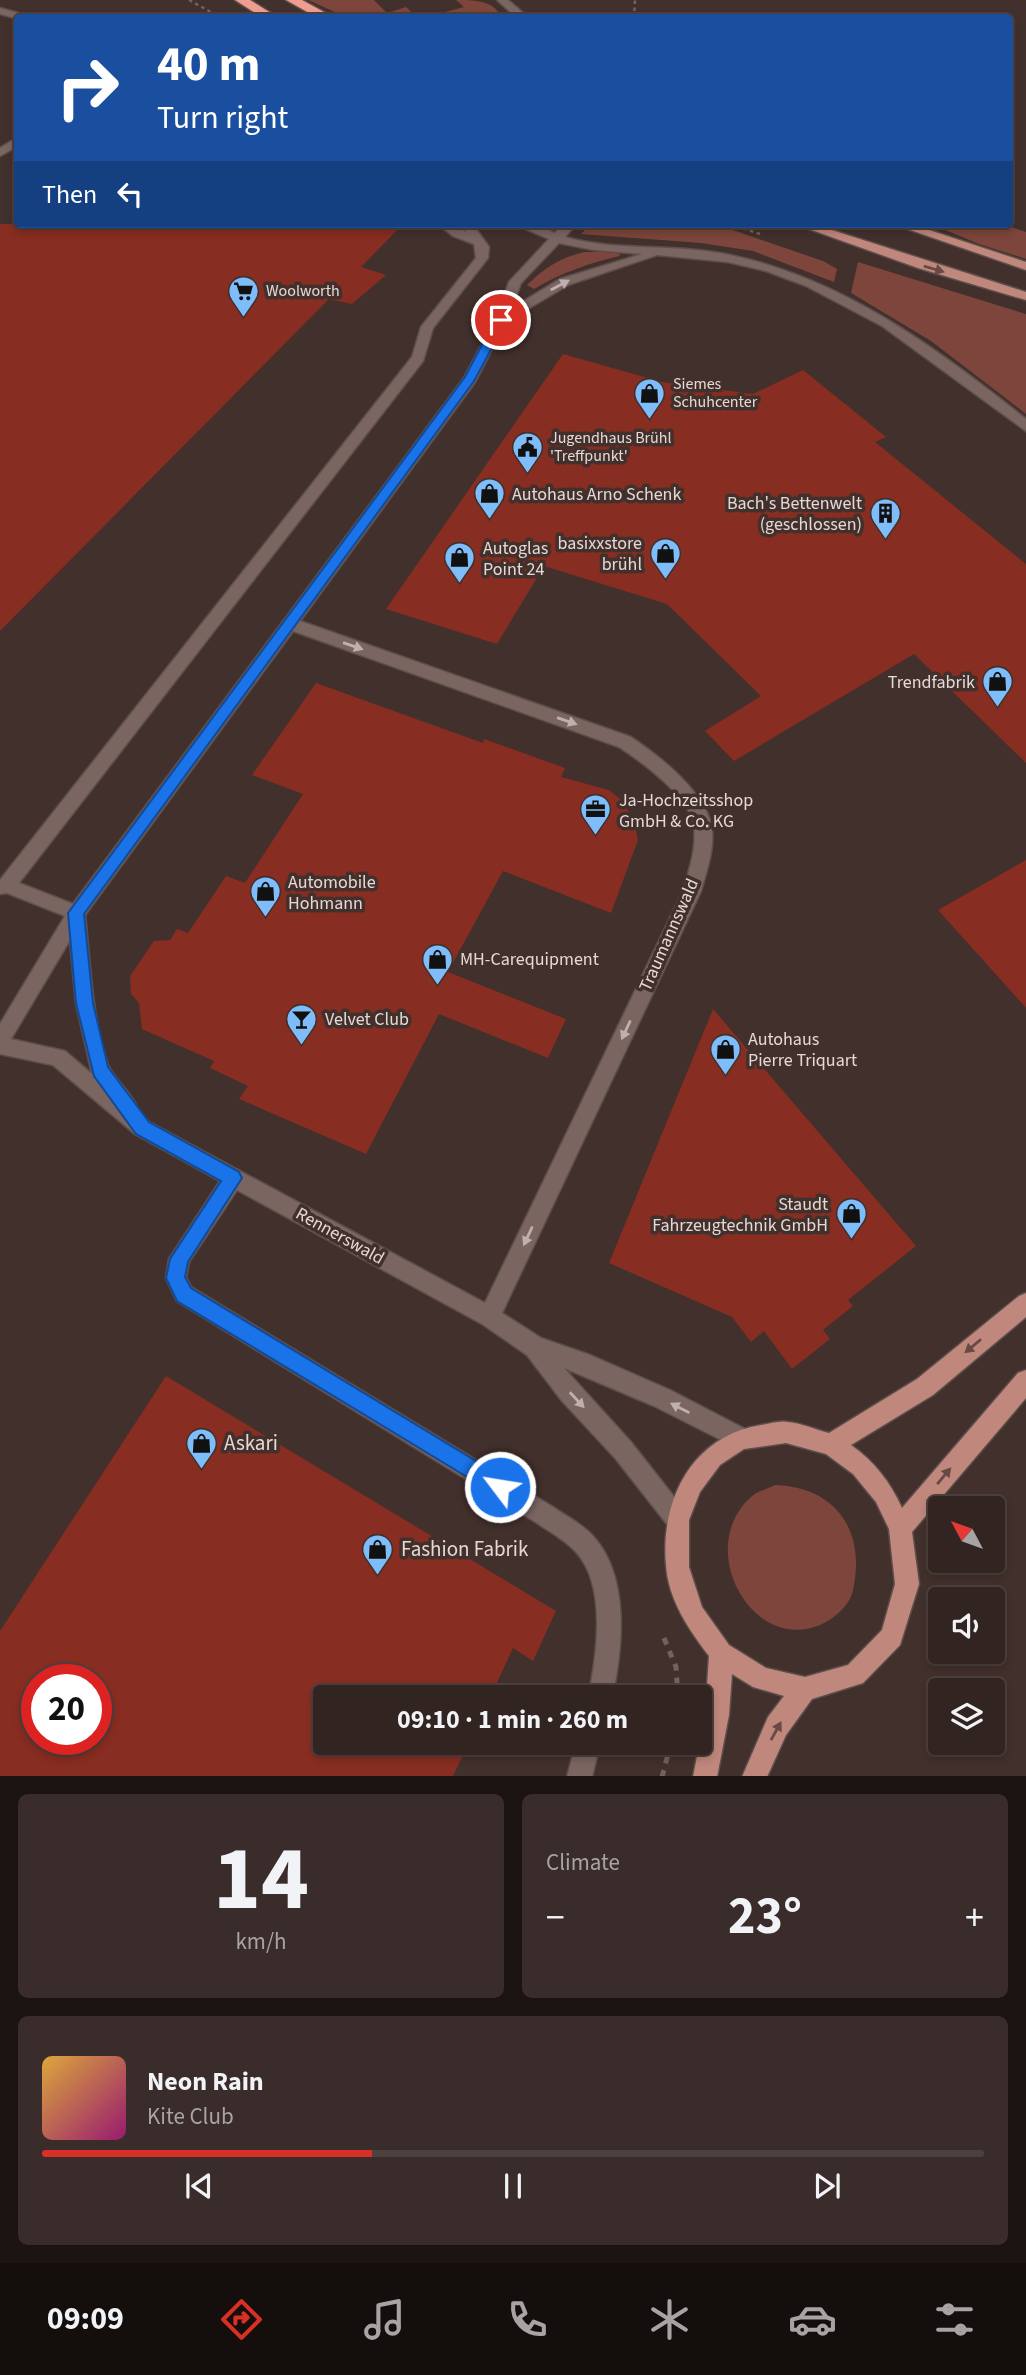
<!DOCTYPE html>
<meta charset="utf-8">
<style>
body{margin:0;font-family:"Source Sans 3",sans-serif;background:#3a2c2a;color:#f1f3f6;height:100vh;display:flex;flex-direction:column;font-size:26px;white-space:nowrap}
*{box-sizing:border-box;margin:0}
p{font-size:23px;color:#a8a4a5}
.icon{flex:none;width:38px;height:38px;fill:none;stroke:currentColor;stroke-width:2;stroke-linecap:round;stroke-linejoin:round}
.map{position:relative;height:1776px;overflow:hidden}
.panel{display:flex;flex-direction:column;gap:18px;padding:18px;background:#1c1412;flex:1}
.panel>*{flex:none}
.top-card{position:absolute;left:14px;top:14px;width:999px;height:214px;border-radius:7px;box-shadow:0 4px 10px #0003,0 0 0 2px #4d413f;background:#1a4fa0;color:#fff;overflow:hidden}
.needle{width:46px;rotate:311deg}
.buttons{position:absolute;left:928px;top:1496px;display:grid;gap:14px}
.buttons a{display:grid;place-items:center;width:77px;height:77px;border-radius:7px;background:#322421;box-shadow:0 4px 10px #0003,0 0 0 2px #4d413f;font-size:35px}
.speed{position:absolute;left:21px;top:1664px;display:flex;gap:14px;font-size:35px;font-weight:700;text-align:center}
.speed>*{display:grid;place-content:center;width:91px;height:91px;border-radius:50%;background:#322421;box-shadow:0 4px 10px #0003,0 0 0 2px #4d413f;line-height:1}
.speed .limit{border:10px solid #d22;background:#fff;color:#111}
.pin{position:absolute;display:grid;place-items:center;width:60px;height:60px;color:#fff;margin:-30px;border:4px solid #fff;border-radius:50%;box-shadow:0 2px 7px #0007}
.me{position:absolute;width:77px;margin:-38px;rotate:301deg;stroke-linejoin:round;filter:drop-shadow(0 0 5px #0008)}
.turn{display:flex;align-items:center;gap:24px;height:147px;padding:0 28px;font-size:32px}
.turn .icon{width:91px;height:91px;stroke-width:2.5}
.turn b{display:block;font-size:49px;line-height:60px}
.then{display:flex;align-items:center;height:66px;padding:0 28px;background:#0003;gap:14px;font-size:26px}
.big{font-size:52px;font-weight:700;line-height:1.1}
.panel .tile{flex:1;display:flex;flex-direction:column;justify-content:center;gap:10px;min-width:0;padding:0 24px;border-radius:10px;background:#3a2c2a}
.panel .dial{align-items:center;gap:0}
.dial b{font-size:91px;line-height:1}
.song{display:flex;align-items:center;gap:21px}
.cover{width:84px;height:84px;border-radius:10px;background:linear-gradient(135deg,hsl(40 70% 55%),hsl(320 70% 35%))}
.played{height:7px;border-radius:4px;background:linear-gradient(90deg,#d93025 35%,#4d413f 35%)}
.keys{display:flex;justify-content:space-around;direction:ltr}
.heat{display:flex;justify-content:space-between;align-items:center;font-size:38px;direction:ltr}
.panel .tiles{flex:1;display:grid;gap:18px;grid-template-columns:1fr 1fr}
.tile:last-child{grid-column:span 2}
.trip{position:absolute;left:313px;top:1685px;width:399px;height:70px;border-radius:7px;background:#322421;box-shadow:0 4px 10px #0003,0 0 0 2px #4d413f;font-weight:700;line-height:70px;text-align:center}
.dock{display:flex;height:112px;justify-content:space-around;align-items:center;background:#140e0d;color:#a8a4a5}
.dock .icon{width:49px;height:49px}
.dock .current{color:#d93025}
.dock b{font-size:32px;color:#f1f3f6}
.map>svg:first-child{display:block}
.green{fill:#7d453b}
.building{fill:#882d21;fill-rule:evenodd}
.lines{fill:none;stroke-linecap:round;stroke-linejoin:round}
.minor-casing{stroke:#5d4e4b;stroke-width:3}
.major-casing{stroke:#5d4e4b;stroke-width:3}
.highway-casing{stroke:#5d4e4b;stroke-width:3}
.path-far1{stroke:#73635f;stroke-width:2.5;stroke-dasharray:3.5 3.5;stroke-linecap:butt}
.path{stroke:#73635f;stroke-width:5;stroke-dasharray:7 7;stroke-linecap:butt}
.minor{fill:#7a6561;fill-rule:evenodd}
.major{fill:#c0877c;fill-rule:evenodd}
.highway{fill:#ef9d8e;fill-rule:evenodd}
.oneway{fill:#684a44}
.oneway2{fill:#c0b0ad}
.route{fill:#1a73e8;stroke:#114b97;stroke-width:2}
.labels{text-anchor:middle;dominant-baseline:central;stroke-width:7;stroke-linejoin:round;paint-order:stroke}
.far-poi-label{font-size:16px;fill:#e5d9d6;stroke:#42302c;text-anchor:start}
.poi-label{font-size:18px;fill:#e5d9d6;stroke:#42302c;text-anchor:start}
.street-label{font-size:18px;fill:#e5d9d6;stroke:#42302c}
.near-poi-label{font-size:21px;fill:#e5d9d6;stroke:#42302c;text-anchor:start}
</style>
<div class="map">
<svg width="1026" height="1777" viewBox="0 0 1026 1777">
<rect width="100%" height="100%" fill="#42302c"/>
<g class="green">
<path d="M 308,0 L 374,0 L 387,13 L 406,7 L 417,17 L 346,17 Z"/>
<path d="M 456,0 C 474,0 494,0 501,17 L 460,17 L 445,12 L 464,7 Z"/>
<path d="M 591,224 L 715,224 L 823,261 L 837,269 L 834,282 L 753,251 L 701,243 L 581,234 Z"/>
<path d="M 931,224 L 1002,224 L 1026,232 L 1026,259 L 979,244 Z"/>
<path d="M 584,252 L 619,252 L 620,256 C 589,263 561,273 534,289 L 527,285 C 545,268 559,258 584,252 Z"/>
<path d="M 858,262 L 1026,314 L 1026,414 L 931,341 L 851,293 Z"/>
<path d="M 775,1485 C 837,1487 866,1532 853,1590 C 851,1603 837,1616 826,1622 C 756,1660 692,1550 751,1497 C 757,1491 768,1489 775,1485 Z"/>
</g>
<g class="building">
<path d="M 0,224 L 403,224 L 361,267 L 386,275 L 352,304 L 329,299 L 0,631 Z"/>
<path d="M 563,354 L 662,382 L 753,394 L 803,370 L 886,437 L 875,442 L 1026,564 L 1026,763 L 914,654 L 734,761 L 705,731 L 761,696 L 667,604 L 544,566 L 497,644 L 386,609 Z"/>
<path d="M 316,683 L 483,743 L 484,739 L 565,768 L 561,777 L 609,790 L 621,800 L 633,818 L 638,840 L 611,913 L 503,871 L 448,972 L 566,1019 L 548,1058 L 439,1014 L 366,1154 L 239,1099 L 248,1086 L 210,1068 L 214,1061 L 142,1029 L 139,1003 L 131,994 L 130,976 L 154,941 L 170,940 L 177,929 L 188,933 L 226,876 L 245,883 L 303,794 L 252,775 Z"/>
<path d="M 1026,860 L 1026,1008 L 938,910 Z"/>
<path d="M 713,1009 L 916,1246 L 848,1300 L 853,1306 L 823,1330 L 830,1339 L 792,1369 L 764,1331 L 751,1342 L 732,1317 L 609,1263 Z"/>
<path d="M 166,1376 L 556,1611 L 533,1661 L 513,1648 L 490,1698 L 326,1698 L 326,1743 L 469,1743 L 453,1776 L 0,1776 L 0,1631 ZM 37,1680 L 96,1680 L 96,1740 L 37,1740 Z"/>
</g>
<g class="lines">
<defs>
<g id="minor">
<path d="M 497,0 L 508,0 L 529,18 L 517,18 Z"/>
<path d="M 0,8 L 29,16 L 30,18 L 18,19 L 0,14 Z"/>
<path d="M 18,137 L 18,146 L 0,156 L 0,148 Z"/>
<path d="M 438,224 L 452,224 L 466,232 L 464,224 L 476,224 L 476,229 L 489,247 L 488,258 L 433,328 L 423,361 L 19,883 L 73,904 L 464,378 L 495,320 L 509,282 L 549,239 L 514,224 L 531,224 L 555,233 L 563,224 L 576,224 L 565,237 C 618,252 675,243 730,255 C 844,279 936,348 1026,419 L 1026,431 L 882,326 L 806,286 L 766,271 L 728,262 L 657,255 L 568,285 L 506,322 L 475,382 L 300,621 L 631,737 C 659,756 698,786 710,820 C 717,842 707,870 701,891 L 502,1313 L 541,1338 L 590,1355 L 670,1390 L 749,1431 L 752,1439 L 749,1447 L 741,1450 L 654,1406 L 564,1368 L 631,1442 L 686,1512 L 689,1520 L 686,1528 L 678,1531 L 670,1528 L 615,1458 L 562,1401 L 527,1355 L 482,1324 L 237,1190 L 189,1262 L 186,1277 L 191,1287 L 553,1507 C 566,1516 582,1524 593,1536 C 630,1577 623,1648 612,1698 L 588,1698 C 597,1656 607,1586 576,1552 C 565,1540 550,1532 537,1523 L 177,1301 L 166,1278 L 169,1259 L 220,1181 L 135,1134 L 53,1065 L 0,1054 L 0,1024 L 65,916 L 7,893 L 0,894 L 0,880 L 412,357 L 421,327 L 476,258 L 474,244 L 453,236 ZM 559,243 L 594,250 L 642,254 L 560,279 L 512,308 L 521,283 ZM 293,631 L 619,747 C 642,762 690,797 694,826 C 697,848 689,870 683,891 L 485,1303 L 149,1122 L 134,1109 L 136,1105 C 129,1090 114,1079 108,1065 C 92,1021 90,961 85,915 ZM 70,940 L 76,1003 L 92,1074 L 65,1051 L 11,1039 Z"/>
<path d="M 576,1743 L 600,1743 L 592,1777 L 567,1777 Z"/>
</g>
<g id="major">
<path d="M 795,224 L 813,224 L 1026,292 L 1026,300 L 918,268 Z"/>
<path d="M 893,224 L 911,224 L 1026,262 L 1026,270 Z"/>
<path d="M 1026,1293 L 1026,1317 L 933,1395 L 851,1445 C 875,1462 890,1482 902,1508 L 1018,1373 L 1026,1370 L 1026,1398 L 912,1532 L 919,1584 L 900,1645 L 863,1683 L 812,1699 L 786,1735 L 767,1777 L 742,1777 L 768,1717 L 784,1696 L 753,1687 L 732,1674 L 729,1715 L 717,1777 L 693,1777 L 705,1715 L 709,1656 C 689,1630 668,1599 666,1565 C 660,1500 692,1436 761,1425 C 769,1424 780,1420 788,1422 C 802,1423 816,1430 829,1433 L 917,1379 L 1019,1296 ZM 786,1443 L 826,1454 L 853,1474 L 876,1502 L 889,1529 L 895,1584 L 882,1630 L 848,1665 L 805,1677 L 766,1668 L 729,1645 L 702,1607 L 689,1567 L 689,1520 L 700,1492 L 720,1465 L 744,1449 Z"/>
</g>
<g id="highway">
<path d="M 235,0 L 250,0 L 279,18 L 263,18 Z"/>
<path d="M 286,0 L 302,0 L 335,18 L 318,18 Z"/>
</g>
</defs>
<use href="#minor" class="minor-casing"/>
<use href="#major" class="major-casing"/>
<use href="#highway" class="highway-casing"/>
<g class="path-far1">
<path d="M 189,0 L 218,16"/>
<path d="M 634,18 L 635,0"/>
<path d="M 730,224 L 763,235"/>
</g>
<g class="path">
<path d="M 664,1638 L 676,1667 L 678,1698"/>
<path d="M 662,1777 L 671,1743"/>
</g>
<use href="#minor" class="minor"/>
<use href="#major" class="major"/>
<use href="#highway" class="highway"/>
</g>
<defs><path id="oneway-solid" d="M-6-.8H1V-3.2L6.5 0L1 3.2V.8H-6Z" transform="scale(1.75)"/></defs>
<g class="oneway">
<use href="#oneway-solid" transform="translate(934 269) rotate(16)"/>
<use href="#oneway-solid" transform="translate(973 1346) rotate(140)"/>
<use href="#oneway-solid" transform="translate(944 1476) rotate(-50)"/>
<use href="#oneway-solid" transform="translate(776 1731) rotate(-61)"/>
</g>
<g class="oneway2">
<use href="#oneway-solid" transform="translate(560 285) rotate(-28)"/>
<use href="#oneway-solid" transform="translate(353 646) rotate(19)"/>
<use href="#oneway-solid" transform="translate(567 721) rotate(19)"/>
<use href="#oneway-solid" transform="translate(626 1030) rotate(115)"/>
<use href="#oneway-solid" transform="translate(528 1236) rotate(115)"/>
<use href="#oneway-solid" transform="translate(577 1400) rotate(47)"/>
<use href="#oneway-solid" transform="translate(680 1408) rotate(-153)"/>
</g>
<path class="route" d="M 501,316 L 507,320 L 474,381 L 84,914 L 93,1003 L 108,1067 L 149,1122 L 239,1172 L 242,1178 L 188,1262 L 185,1277 L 191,1288 L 507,1480 L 510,1487 L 507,1494 L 500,1497 L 177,1301 L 166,1278 L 170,1259 L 221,1181 L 136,1134 L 94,1076 L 76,1003 L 68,913 L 465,377 L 495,320 Z"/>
<defs>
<symbol id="supermarket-pin" viewBox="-11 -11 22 30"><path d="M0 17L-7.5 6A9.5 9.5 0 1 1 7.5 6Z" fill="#7ebdf9" stroke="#42302c"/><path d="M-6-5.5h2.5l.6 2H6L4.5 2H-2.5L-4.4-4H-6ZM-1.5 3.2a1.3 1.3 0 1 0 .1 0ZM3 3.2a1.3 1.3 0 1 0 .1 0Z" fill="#111"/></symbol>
<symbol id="shop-pin" viewBox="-11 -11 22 30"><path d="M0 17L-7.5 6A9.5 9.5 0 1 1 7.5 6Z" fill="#7ebdf9" stroke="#42302c"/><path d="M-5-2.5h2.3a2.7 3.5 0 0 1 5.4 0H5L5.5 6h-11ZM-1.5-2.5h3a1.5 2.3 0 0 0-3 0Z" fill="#111"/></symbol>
<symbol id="civic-pin" viewBox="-11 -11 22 30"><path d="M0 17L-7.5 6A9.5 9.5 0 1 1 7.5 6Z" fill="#7ebdf9" stroke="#42302c"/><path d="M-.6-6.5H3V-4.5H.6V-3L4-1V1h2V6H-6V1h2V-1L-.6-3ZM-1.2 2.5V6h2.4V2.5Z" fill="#111"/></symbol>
<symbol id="building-pin" viewBox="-11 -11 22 30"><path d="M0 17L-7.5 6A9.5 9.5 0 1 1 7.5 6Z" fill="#7ebdf9" stroke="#42302c"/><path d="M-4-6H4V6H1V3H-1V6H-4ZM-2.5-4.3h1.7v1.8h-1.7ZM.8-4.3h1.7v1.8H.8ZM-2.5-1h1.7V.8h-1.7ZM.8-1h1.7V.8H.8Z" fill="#111"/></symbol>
<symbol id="office-pin" viewBox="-11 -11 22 30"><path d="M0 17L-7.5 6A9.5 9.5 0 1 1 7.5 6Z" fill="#7ebdf9" stroke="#42302c"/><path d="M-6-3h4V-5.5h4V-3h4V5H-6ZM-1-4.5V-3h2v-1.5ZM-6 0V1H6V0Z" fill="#111"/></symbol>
<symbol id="bar-pin" viewBox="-11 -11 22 30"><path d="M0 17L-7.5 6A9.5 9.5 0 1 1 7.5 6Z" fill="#7ebdf9" stroke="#42302c"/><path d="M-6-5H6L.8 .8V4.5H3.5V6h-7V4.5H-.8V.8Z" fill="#111"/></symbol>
</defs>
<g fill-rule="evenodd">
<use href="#supermarket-pin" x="226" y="274" width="35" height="47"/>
<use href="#shop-pin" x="632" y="376" width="35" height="47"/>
<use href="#civic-pin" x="510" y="430" width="35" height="47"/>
<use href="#shop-pin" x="472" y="476" width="35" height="47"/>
<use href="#building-pin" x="868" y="496" width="35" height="47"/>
<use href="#shop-pin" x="648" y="536" width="35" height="47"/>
<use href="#shop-pin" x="442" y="540" width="35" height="47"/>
<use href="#shop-pin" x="980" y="664" width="35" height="47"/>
<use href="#office-pin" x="578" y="792" width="35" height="47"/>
<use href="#shop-pin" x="248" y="874" width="35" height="47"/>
<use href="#shop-pin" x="420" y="942" width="35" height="47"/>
<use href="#bar-pin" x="284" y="1002" width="35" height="47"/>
<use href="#shop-pin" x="708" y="1032" width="35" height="47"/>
<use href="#shop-pin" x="834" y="1196" width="35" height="47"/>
<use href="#shop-pin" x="184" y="1426" width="35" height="47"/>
<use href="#shop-pin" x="360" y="1532" width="35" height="47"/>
</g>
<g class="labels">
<g class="far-poi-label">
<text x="266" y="291">Woolworth</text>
<text x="673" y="384">Siemes<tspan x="673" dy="18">Schuhcenter</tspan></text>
<text x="550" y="438">Jugendhaus Brühl<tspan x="550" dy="18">'Treffpunkt'</tspan></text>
</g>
<g class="poi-label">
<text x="512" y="494">Autohaus Arno Schenk</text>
<text x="862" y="503" text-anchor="end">Bach's Bettenwelt<tspan x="862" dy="21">(geschlossen)</tspan></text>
<text x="642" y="543" text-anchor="end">basixxstore<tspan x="642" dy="21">brühl</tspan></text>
<text x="483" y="548">Autoglas<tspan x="483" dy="21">Point 24</tspan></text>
<text x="975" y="682" text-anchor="end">Trendfabrik</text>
<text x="619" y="800">Ja-Hochzeitsshop<tspan x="619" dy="21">GmbH &amp; Co. KG</tspan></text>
<text x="288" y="882">Automobile<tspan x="288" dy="21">Hohmann</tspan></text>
<text x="460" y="959">MH-Carequipment</text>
<text x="325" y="1019">Velvet Club</text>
<text x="748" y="1039">Autohaus<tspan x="748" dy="21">Pierre Triquart</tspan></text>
<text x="828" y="1204" text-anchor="end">Staudt<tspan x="828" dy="21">Fahrzeugtechnik GmbH</tspan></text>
</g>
<g class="street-label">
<text transform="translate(669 935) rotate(-66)">Traumannswald</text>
<text transform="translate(340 1236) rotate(29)">Rennerswald</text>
</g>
<g class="near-poi-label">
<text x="224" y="1443">Askari</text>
<text x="401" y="1549">Fashion Fabrik</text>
</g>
</g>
</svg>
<div class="buttons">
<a><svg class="needle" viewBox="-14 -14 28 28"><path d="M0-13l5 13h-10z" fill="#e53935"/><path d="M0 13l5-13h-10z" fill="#a8a4a5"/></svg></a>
<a><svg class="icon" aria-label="sound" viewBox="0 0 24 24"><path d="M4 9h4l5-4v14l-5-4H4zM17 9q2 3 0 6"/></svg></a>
<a><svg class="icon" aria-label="layers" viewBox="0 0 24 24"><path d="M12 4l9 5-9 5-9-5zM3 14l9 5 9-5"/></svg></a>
</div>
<div class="speed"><div class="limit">20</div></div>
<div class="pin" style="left:501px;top:320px;background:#d93025"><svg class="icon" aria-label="arrive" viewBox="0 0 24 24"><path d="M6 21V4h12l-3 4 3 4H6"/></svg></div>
<svg class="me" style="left:500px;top:1487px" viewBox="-20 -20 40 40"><circle r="17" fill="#1a73e8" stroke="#fff" stroke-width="3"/><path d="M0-11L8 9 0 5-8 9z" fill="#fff"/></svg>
<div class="trip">09:10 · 1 min · 260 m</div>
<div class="top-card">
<div class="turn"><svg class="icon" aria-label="right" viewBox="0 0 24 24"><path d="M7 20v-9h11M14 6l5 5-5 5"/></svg><div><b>40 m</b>Turn right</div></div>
<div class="then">Then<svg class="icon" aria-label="left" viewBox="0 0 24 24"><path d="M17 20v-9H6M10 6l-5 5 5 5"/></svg></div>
</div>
</div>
<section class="panel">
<div class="tiles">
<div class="tile dial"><b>14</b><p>km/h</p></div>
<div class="tile"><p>Climate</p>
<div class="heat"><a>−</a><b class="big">23°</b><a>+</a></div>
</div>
<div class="tile">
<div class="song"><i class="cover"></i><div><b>Neon Rain</b><p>Kite Club</p></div></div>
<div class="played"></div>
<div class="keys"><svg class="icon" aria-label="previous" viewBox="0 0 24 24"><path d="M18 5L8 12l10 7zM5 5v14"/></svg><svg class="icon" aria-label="pause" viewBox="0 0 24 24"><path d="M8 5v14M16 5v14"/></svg><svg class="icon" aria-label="next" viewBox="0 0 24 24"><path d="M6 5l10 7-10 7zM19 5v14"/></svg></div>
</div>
</div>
</section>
<nav class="dock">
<b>09:09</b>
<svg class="icon current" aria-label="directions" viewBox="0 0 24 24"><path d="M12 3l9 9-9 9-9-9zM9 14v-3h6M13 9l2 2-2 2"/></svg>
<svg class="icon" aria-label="music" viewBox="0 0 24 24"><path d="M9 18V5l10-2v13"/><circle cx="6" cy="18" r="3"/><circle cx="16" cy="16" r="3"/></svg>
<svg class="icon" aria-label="phone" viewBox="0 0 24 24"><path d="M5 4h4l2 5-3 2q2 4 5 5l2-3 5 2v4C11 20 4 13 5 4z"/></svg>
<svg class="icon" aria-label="climate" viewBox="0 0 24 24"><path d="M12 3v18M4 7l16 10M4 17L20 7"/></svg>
<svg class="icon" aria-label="car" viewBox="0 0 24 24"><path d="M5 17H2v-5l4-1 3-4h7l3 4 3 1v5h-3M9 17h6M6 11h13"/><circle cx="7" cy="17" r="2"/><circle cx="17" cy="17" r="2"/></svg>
<svg class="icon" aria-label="filters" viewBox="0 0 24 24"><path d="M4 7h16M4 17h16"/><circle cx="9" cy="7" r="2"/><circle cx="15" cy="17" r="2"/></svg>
</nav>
